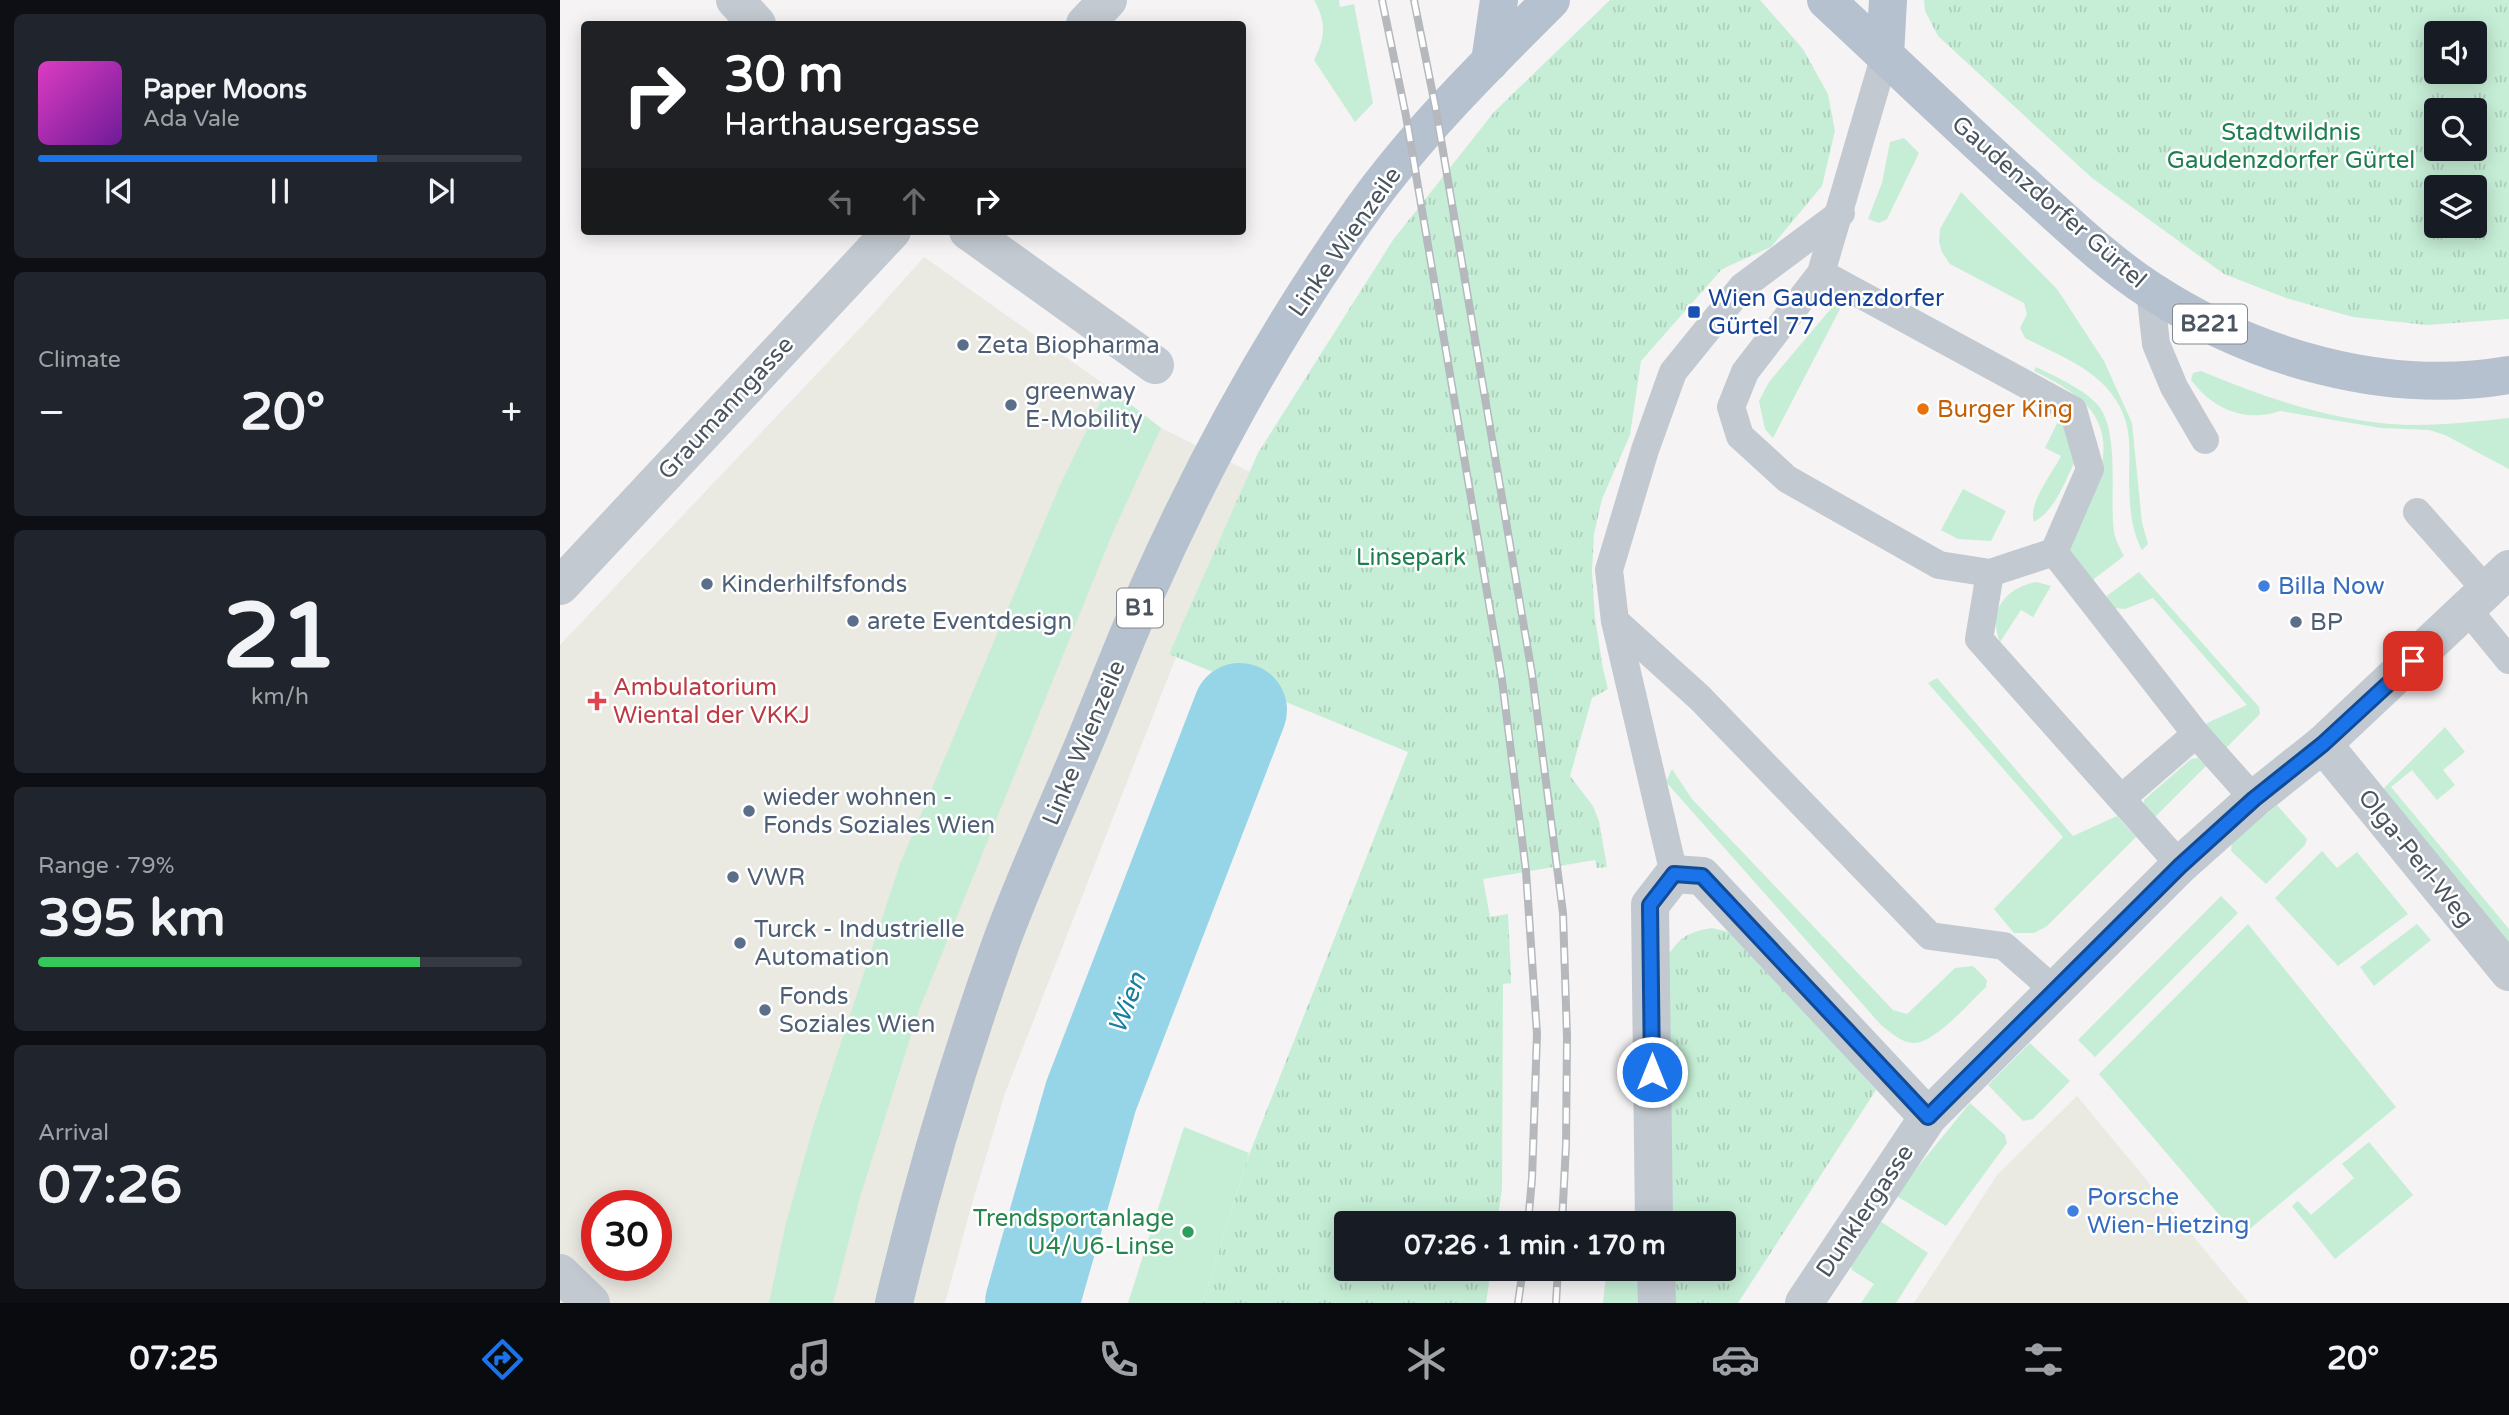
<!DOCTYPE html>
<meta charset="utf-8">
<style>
body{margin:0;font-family:"Varela Round",sans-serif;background:#20242c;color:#f1f3f6;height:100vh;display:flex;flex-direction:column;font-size:26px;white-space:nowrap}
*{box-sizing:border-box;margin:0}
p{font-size:23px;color:#9ea1a6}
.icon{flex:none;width:38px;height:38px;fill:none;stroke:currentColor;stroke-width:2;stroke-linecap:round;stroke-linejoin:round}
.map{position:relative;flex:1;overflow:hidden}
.sheet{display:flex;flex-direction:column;gap:14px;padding:14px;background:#0d0f14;width:560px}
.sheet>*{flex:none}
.top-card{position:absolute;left:21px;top:21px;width:665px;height:214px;border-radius:7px;box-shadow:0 4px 18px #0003;background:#202124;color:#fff;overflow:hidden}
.controls{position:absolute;left:1864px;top:21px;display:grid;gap:14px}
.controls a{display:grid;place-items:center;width:63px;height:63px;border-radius:7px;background:#171b24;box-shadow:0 4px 18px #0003;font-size:35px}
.speed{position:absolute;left:21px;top:1190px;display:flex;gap:14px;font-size:35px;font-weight:700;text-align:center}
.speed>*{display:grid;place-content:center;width:91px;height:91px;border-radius:50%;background:#171b24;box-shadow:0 4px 18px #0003;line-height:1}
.speed .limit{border:10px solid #d22;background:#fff;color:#111}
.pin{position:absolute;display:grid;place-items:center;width:60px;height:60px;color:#fff;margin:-30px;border-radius:14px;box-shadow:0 4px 10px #0006}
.me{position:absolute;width:77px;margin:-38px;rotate:0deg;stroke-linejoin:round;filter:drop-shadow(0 0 5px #0008)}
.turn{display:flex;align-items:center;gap:24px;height:147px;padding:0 28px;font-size:32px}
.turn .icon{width:91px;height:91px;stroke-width:2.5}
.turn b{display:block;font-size:49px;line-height:60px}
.lanes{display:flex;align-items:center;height:66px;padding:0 28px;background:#0003;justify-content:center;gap:35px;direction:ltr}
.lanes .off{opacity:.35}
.big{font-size:52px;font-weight:800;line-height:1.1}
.sheet .tile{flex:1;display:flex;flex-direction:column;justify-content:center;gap:10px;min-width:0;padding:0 24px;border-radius:10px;background:#20242c}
.sheet .dial{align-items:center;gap:0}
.dial b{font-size:91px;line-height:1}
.song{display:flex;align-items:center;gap:21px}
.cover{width:84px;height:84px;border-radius:10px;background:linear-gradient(135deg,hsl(310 70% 55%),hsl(280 70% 35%))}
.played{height:7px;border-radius:4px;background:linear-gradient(90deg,#1a73e8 70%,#363941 70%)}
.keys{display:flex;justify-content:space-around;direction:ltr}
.heat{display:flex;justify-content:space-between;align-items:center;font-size:38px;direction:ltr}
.charge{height:10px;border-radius:5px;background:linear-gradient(90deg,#34c759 79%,#363941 0)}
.trip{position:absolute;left:774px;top:1211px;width:402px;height:70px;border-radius:7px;background:#171b24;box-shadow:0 4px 18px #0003;font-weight:800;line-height:70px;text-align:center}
.dock{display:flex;height:112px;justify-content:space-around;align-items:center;background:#090b0e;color:#9ea1a6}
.dock .icon{width:49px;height:49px}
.dock .selected{color:#1a73e8}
.dock b{font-size:32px;color:#f1f3f6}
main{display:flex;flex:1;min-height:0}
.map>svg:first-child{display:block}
.commercial{fill:#eae9e2;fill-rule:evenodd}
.grass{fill:#c6eed6}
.park{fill:url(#park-tufts);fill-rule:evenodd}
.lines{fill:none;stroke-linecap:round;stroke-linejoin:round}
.river{stroke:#96d5e7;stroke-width:94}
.lane{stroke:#c2c9d0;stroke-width:28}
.street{stroke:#c2c9d0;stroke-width:38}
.primary{stroke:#b5c1cf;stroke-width:38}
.rail-casing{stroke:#b5b8bc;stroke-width:8}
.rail{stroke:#fff;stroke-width:5;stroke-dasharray:16;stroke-linecap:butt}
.route-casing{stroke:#114b97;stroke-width:18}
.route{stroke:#1a73e8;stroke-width:12}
.transit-dot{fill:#1a4fb4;stroke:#fff;stroke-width:2.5}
.service-dot{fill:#5c6f8a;stroke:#fff;stroke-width:2.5}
.food-dot{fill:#e8710a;stroke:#fff;stroke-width:2.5}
.shop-dot{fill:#3f7fe0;stroke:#fff;stroke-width:2.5}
.health-dot{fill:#e0444e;stroke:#fff;stroke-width:2.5}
.leisure-dot{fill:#2e9e5b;stroke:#fff;stroke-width:2.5}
.labels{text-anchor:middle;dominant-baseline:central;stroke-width:5;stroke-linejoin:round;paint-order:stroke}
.shield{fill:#fff;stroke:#81888f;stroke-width:2}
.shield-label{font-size:23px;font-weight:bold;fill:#4b555f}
.park-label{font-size:24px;fill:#1f7e50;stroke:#fff}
.street-label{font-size:24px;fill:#4b555f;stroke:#fff}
.transit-label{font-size:24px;fill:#164399;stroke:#fff;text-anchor:start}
.service-label{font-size:24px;fill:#4e5e75;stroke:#fff;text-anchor:start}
.food-label{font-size:24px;fill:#c56008;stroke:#fff;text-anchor:start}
.shop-label{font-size:24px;fill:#366cbe;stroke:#fff;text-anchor:start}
.health-label{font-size:24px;fill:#be3a42;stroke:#fff;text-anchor:start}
.leisure-label{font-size:24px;fill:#27864d;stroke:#fff;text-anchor:end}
.water-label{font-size:26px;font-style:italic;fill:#177fa0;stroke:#fff}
</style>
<main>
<section class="sheet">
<div class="tile">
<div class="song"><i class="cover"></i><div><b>Paper Moons</b><p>Ada Vale</p></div></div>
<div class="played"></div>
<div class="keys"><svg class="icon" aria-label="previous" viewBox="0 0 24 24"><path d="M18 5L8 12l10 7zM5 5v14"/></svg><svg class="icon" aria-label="pause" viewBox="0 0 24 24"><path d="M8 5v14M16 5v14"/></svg><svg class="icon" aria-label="next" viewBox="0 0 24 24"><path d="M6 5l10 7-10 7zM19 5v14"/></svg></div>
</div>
<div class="tile"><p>Climate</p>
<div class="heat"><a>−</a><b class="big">20°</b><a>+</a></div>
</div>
<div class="tile dial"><b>21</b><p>km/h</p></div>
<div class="tile"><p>Range · 79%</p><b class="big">395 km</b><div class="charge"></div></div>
<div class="tile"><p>Arrival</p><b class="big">07:26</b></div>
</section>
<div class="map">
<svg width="1949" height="1303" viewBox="0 0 1949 1303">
<defs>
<pattern id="park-tufts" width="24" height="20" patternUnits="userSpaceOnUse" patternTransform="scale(1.75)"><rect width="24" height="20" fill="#c6eed6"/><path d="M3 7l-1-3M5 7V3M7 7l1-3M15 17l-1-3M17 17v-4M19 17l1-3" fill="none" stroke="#acceba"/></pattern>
</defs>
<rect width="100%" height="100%" fill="#f5f3f3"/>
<g class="commercial">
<path d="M 364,257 L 548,387 L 601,428 L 690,472 L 609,654 L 616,657 L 445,1093 L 411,1207 L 385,1303 L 0,1303 L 0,645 L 305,323 ZM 37,1206 L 96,1206 L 96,1265 L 37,1265 Z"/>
<path d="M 1517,1096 L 1671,1282 L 1689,1303 L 1354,1303 L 1437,1175 Z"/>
</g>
<g class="grass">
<path d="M 754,0 L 779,0 L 780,7 L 794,4 L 813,103 L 795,122 L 754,60 C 765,39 767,22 754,0 Z"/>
<path d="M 1344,138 L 1359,153 L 1327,219 L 1319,223 L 1308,219 L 1322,183 L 1330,142 Z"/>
<path d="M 1401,192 L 1497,289 L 1544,361 L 1572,423 L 1582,523 L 1588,544 L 1582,550 C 1570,527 1570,506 1569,481 C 1569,462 1571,440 1566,422 C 1552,374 1504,358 1465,338 L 1460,328 L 1467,314 L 1464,303 L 1390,264 L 1382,252 L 1379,242 L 1380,229 Z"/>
<path d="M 1274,305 L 1280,309 L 1213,438 L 1205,429 L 1199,401 L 1209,382 Z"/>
<path d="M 1476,367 C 1496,377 1520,387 1536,403 C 1561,428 1549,498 1554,531 C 1555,540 1560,548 1564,556 L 1530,582 L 1506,551 C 1528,505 1570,441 1520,399 C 1506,387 1490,379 1474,371 Z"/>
<path d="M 1641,371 C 1701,396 1766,419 1831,424 C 1871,427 1910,422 1949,418 L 1949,469 L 1885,435 L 1869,430 L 1821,428 L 1720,411 C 1685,423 1653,409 1631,380 L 1633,373 Z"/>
<path d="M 548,387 L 601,428 L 553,532 L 359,1010 L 300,1197 L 273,1303 L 209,1303 L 226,1223 L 254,1124 L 340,864 L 500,485 Z"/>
<path d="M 1501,415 L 1514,463 C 1504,484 1495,510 1474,522 C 1467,505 1493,472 1501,456 L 1485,448 Z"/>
<path d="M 1403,489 L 1446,511 L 1431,541 L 1398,539 L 1381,530 Z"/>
<path d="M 1579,572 L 1699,707 L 1700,714 L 1665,749 L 1647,731 L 1647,723 L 1687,705 L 1593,598 L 1565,609 L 1553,608 L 1544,598 Z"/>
<path d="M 1477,582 L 1491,586 L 1473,617 L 1461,610 L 1440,642 C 1427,611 1446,587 1477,582 Z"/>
<path d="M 1377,678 L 1513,836 L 1557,816 L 1576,837 L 1487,926 L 1474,933 L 1454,933 L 1434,909 L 1503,837 L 1368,683 Z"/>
<path d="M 1885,727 L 1905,752 L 1883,770 L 1895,785 L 1877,800 L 1852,770 L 1831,787 L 1949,929 L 1949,943 L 1825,793 L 1824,788 Z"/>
<path d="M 1638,758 L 1646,766 L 1593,819 L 1584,809 L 1584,800 L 1631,759 Z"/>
<path d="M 1112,769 L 1132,799 L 1333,1010 L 1347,1014 L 1395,968 L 1413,966 L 1427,980 L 1426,987 C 1411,1001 1375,1043 1354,1043 C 1342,1043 1330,1032 1321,1025 L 1106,782 Z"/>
<path d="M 1717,805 L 1747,839 L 1745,845 L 1706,884 L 1671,851 L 1672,842 Z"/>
<path d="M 1762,851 L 1777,868 L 1797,852 L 1848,914 L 1778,966 L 1715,898 Z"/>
<path d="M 1661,896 L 1678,913 L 1535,1057 L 1518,1040 Z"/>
<path d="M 1688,924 L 1836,1107 L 1679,1238 L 1539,1074 Z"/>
<path d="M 1857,924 L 1871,940 L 1814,986 L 1800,967 Z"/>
<path d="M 1470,1043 L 1510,1081 L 1473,1119 L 1463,1121 L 1428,1085 Z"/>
<path d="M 1410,1103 L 1445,1135 L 1447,1143 L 1386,1226 L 1335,1195 Z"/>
<path d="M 624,1127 L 689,1153 L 643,1303 L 568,1303 Z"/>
<path d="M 1809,1142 L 1853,1195 L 1775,1259 L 1732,1206 L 1738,1201 L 1751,1215 L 1794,1178 L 1782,1164 Z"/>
<path d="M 1317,1219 L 1368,1253 L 1336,1303 L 1301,1303 L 1314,1284 L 1292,1270 L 1290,1262 Z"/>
<path d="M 1047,1269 L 1082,1269 L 1083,1303 L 1043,1303 Z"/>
</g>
<g class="park">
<path d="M 1050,0 L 1200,0 L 1243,49 L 1268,94 L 1275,131 L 1262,186 L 1211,247 L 1162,269 L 1081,361 L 1070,435 L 1042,499 L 1034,534 L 1032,572 L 1035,618 L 1043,669 L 1048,689 L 1032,698 L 1010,776 L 1033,806 L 1039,821 L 1047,867 L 1037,868 L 1035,860 L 923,879 L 930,917 L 948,914 L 951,974 L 951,983 L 943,984 L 942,1189 L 937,1223 L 786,1223 L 786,1269 L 931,1269 L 926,1303 L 643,1303 L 687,1160 L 848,752 L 609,654 L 698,453 L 833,240 L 934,112 Z"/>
<path d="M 1364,0 L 1949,0 L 1949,319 L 1867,325 L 1793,317 L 1726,298 L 1664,274 L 1532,178 L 1378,36 L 1365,11 ZM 1876,33 L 1914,33 L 1914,72 L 1876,72 ZM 1876,110 L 1914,110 L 1914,149 L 1876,149 ZM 1876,187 L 1914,187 L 1914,226 L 1876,226 Z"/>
<path d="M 1152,928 L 1169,932 L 1186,944 L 1316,1090 L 1178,1303 L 1111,1303 L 1110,1269 L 1164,1269 L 1164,1223 L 1109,1223 L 1107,957 C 1120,937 1128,932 1152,928 Z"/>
</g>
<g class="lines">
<path class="river" d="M 472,1303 L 531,1096 L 680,710"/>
<g class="lane">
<path d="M 1281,213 L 1182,287 L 1113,372 L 1085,450 L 1049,570 L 1055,621 L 1140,698 L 1370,936 L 1444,946 L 1494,990"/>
<path d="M 1261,273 L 1513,410 L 1530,469 L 1494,552 L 1430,573 L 1379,565 L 1227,479 L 1180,436 L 1171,407 L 1185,372 L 1261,273 L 1325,55"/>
<path d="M 1590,290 L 1596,344 L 1614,387 L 1645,440"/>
<path d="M 1857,512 L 1927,591"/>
<path d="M 1494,552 L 1636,734 L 1694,799"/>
<path d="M 1430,573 L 1419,639 L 1620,865"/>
<path d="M 1908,610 L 1949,660"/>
<path d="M 1055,621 L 1114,874"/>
<path d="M 1562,798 L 1636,734"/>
</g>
<g class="street">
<path d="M 175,0 L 197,24"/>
<path d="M 525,24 L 548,0"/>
<path d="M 408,231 L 595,365"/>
<path d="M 0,586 L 332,231"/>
<path d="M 1763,744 L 1949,972"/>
<path d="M 1094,1223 L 1090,905 L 1114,874 L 1142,876 L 1368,1117"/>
<path d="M 1096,1269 L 1097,1303"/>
<path d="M 0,1273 L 31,1303"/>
<path d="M 1244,1303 L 1368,1117 L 1620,865 L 1694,799 L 1763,744 L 1949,569"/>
</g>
<g class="primary">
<path d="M 1266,0 C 1335,64 1402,129 1472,192 C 1510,226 1547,262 1590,290 C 1694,358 1826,396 1949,375"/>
<path d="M 1325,55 L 1328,0"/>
<path d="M 930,62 L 939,0"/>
<path d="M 334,1303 C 363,1180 399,1059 442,940 C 467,873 497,808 525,741 C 546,691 565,640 587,591 C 646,458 718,328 802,210 C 857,133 925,66 991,0"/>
</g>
<defs>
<g id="rail">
<path d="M 822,0 L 846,116 L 942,680 L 966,871 L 977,1034 L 972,1179 L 968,1223"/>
<path d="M 854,0 L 876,110 L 972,674 L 1003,913 L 1007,1037 L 1006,1145 L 1002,1223"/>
<path d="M 958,1303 L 963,1269"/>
<path d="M 996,1303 L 998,1269"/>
</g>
</defs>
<use href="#rail" class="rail-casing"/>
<use href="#rail" class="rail"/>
</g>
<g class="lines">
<defs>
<path id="route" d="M 1092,1072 L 1090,905 L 1114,874 L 1142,876 L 1368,1117 L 1620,866 L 1694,799 L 1763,744 L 1853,661"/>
</defs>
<use href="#route" class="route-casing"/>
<use href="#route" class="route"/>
</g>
<rect class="transit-dot" x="1127" y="305" width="14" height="14" rx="3.5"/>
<g class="service-dot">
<circle cx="403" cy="345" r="7"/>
<circle cx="451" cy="405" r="7"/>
<circle cx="147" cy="584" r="7"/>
<circle cx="293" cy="621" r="7"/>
<circle cx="1736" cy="622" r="7"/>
<circle cx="189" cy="811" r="7"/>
<circle cx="173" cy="877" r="7"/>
<circle cx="180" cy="943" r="7"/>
<circle cx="205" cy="1010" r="7"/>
</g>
<circle class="food-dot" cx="1363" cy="409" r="7"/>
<g class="shop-dot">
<circle cx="1704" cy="586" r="7"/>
<circle cx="1513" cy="1211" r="7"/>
</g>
<path class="health-dot" d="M33.5 690.5h7v7h7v7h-7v7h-7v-7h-7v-7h7z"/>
<circle class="leisure-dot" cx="628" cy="1232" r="7"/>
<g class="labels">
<g class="shield">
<rect x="1613" y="304.5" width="74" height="39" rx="5"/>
<rect x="557" y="588.5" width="46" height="39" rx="5"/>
</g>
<g class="shield-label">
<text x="1650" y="324">B221</text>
<text x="580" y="608">B1</text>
</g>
<g class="park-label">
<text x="1731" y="132">Stadtwildnis<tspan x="1731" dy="28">Gaudenzdorfer Gürtel</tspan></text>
<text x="851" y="557">Linsepark</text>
</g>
<g class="street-label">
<text transform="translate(1489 202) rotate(41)">Gaudenzdorfer Gürtel</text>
<text transform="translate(785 242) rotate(-55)">Linke Wienzeile</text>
<text transform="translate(166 408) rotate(-47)">Graumanngasse</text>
<text transform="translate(524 743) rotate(-67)">Linke Wienzeile</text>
<text transform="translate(1856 858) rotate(51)">Olga-Perl-Weg</text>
<text transform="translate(1305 1211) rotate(-56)">Dunklergasse</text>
</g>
<g class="transit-label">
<text x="1148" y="298">Wien Gaudenzdorfer<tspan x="1148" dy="28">Gürtel 77</tspan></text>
</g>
<g class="service-label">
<text x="417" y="345">Zeta Biopharma</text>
<text x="465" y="391">greenway<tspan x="465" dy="28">E-Mobility</tspan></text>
<text x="161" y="584">Kinderhilfsfonds</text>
<text x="307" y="621">arete Eventdesign</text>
<text x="1750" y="622">BP</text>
<text x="203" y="797">wieder wohnen -<tspan x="203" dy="28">Fonds Soziales Wien</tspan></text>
<text x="187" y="877">VWR</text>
<text x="194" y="929">Turck - Industrielle<tspan x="194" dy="28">Automation</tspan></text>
<text x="219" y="996">Fonds<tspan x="219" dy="28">Soziales Wien</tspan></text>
</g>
<g class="food-label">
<text x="1377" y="409">Burger King</text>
</g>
<g class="shop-label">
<text x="1718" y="586">Billa Now</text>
<text x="1527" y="1197">Porsche<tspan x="1527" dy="28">Wien-Hietzing</tspan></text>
</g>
<g class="health-label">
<text x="53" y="687">Ambulatorium<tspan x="53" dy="28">Wiental der VKKJ</tspan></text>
</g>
<g class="leisure-label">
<text x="614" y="1218">Trendsportanlage<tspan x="614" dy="28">U4/U6-Linse</tspan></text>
</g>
<g class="water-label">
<text transform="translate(567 1003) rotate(-69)">Wien</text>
</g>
</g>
</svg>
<div class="controls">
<a><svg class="icon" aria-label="sound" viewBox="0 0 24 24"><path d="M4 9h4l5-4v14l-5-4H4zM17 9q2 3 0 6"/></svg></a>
<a><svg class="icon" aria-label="search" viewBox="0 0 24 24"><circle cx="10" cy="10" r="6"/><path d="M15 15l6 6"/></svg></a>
<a><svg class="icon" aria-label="layers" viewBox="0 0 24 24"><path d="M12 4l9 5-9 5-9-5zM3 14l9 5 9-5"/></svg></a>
</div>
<div class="speed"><div class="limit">30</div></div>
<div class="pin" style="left:1853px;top:661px;background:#d93025"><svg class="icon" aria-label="arrive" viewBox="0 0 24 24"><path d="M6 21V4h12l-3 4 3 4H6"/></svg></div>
<svg class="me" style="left:1092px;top:1072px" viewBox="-20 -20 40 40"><circle r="17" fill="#1a73e8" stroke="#fff" stroke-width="3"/><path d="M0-11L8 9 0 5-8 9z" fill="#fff"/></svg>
<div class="trip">07:26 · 1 min · 170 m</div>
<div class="top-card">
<div class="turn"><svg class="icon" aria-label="right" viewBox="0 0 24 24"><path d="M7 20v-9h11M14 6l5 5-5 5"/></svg><div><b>30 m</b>Harthausergasse</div></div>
<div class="lanes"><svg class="icon off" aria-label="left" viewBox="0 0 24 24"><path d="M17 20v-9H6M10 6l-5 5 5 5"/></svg><svg class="icon off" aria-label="ahead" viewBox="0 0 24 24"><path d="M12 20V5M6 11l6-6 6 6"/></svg><svg class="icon" aria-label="right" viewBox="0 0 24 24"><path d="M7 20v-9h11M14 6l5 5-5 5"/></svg></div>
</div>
</div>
</main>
<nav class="dock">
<b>07:25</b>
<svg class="icon selected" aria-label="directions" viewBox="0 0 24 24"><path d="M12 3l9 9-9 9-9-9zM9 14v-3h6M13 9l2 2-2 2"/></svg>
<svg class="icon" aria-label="music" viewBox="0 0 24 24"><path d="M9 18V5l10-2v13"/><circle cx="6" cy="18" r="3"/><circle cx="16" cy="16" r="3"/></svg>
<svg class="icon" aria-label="phone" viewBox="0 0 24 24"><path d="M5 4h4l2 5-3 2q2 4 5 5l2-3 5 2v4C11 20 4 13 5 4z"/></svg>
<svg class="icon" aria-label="climate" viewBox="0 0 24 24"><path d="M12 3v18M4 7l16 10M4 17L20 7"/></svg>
<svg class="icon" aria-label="car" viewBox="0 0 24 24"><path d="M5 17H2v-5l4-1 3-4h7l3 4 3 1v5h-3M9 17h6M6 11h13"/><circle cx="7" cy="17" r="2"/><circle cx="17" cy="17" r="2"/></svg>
<svg class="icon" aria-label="filters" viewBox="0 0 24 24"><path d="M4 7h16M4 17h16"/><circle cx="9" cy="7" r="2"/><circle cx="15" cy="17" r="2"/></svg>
<b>20°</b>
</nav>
